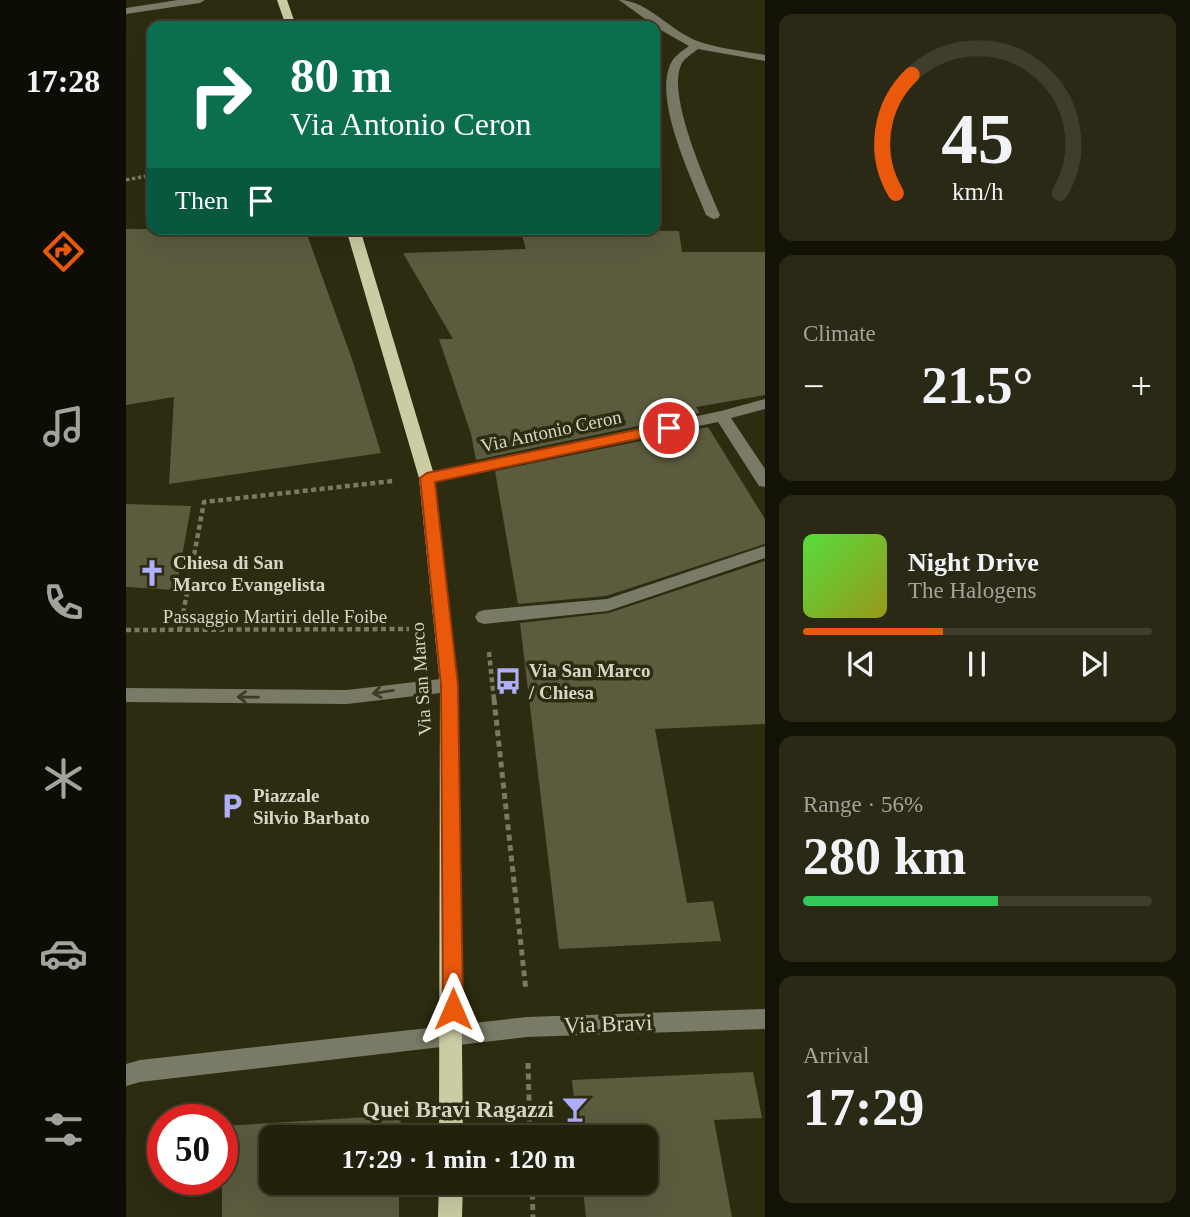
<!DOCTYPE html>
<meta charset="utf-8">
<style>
body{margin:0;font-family:"Times New Roman",serif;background:#2a2915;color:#f1f3f6;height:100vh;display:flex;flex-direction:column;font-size:26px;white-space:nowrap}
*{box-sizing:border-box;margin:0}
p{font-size:23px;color:#a2a39d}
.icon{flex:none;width:38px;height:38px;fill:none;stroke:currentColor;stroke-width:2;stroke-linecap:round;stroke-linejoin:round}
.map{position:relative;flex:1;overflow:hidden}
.sheet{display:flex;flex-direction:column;gap:14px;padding:14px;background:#131207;width:425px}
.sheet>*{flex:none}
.top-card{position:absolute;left:21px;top:21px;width:513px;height:214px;border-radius:14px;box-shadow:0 7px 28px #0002,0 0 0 2px #3f3e2d;background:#0b6e4f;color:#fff;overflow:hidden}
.speed{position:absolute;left:21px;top:1104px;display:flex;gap:14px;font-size:35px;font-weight:700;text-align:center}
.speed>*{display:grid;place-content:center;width:91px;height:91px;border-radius:50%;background:#22210c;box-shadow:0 7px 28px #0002,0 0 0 2px #3f3e2d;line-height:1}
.speed .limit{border:10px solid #d22;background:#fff;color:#111}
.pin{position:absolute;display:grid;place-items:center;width:60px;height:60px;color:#fff;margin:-30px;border:4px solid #fff;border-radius:50%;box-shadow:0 2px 7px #0007}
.me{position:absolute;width:77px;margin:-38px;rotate:0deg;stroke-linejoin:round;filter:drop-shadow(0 0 5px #0008)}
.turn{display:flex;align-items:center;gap:24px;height:147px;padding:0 28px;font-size:32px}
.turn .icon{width:91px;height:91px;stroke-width:2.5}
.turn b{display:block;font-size:49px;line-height:60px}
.then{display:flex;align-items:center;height:66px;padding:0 28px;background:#0003;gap:14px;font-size:26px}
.big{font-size:52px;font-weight:600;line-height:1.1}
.sheet .tile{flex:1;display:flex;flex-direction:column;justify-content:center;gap:10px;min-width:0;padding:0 24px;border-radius:14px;background:#2a2915}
.sheet .dial{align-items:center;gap:0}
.dial svg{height:182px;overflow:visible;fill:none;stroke:#3f3e2d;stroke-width:7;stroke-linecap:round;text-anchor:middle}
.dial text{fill:#f1f3f6;stroke:none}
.song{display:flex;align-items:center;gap:21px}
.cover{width:84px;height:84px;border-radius:10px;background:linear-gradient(135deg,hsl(110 70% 55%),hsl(60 70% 35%))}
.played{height:7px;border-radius:4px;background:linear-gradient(90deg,#ea580c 40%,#3f3e2d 40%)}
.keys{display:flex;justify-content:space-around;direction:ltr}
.heat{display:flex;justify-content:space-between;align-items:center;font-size:38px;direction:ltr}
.charge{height:10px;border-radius:5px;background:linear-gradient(90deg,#34c759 56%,#3f3e2d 0)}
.trip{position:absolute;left:133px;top:1125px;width:399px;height:70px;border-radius:14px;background:#22210c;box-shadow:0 7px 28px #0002,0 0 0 2px #3f3e2d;font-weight:600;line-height:70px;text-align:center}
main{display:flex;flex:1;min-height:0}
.dock{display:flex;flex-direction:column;width:126px;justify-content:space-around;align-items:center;background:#0e0d05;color:#a2a39d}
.dock .icon{width:49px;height:49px}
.dock .selected{color:#ea580c}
.dock b{font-size:32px;color:#f1f3f6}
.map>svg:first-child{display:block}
.building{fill:#5b5c3e}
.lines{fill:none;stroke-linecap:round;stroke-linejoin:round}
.path-far2{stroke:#7a7962;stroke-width:3.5;stroke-dasharray:3.5 2.5;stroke-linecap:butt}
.path-far1{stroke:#7a7962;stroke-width:4.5;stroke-dasharray:5 3.5;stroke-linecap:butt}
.path{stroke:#7a7962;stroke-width:5;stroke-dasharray:6 4.5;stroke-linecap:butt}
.minor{fill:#7a7b67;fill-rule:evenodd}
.major{fill:#cbcca3;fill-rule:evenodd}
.oneway{stroke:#3c3c21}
.route{fill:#ea580c;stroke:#983908;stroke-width:2}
.labels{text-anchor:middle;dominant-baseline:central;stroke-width:7;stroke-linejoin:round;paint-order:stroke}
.street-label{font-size:19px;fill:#d6d6c6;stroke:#2d2c10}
.poi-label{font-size:19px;font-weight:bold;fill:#d6d6c6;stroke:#2d2c10;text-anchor:start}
.near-street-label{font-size:23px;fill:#d6d6c6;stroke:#2d2c10}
.near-poi-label{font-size:23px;font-weight:bold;fill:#d6d6c6;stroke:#2d2c10;text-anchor:end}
</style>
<main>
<nav class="dock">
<b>17:28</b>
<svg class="icon selected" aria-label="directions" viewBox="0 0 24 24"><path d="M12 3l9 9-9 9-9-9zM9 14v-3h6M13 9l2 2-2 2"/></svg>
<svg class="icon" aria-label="music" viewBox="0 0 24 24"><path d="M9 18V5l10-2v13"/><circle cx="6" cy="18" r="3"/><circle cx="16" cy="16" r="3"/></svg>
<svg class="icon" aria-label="phone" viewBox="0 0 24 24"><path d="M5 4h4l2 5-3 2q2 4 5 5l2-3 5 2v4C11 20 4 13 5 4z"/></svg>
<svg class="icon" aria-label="climate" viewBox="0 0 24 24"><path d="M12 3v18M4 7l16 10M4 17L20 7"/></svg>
<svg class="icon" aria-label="car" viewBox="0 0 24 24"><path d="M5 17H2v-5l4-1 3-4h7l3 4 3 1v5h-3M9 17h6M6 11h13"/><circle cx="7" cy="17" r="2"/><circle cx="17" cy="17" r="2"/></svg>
<svg class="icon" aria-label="filters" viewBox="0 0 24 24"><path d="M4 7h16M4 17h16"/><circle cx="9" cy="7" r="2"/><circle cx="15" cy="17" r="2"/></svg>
</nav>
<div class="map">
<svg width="639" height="1217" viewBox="0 0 639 1217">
<rect width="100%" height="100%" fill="#2d2c10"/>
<g class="building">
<path d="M 0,229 L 179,229 L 227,362 L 255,453 L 43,484 L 48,397 L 0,405 Z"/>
<path d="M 394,229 L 553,231 L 556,252 L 639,252 L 639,395 L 570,407 L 574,413 L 350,460 L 345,434 L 313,339 L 327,339 L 277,253 L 400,249 Z"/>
<path d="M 582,427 L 639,519 L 639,544 L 480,596 L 392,604 L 369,471 Z"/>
<path d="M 0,504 L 65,506 L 50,590 L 0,587 Z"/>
<path d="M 639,561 L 639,724 L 529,729 L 561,903 L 587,901 L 595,941 L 433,949 L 394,623 L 483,613 Z"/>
<path d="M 627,1072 L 636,1118 L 588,1120 L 606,1217 L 460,1217 L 456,1183 L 520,1183 L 520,1138 L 452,1138 L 446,1080 Z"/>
<path d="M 275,1115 L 274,1138 L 145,1138 L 145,1183 L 273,1183 L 273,1217 L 96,1217 L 96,1126 Z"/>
</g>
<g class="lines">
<path class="path-far2" d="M 0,180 L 26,175"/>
<g class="path-far1">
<path d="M 0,630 L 283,629"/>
<path d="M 54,630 L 78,502 L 267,481"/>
<path d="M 363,652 L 368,700"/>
</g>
<g class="path">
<path d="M 368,699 L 400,991"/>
<path d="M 402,1063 L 404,1138"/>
<path d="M 406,1183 L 407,1217"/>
</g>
<g class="minor">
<path d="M 52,0 L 79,0 L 74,3 L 0,14 L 0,8 Z"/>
<path d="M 493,0 C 522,0 546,33 574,42 C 594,49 618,51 639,55 L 639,61 L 572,49 C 567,53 559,58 556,63 C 539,93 581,184 594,215 L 592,218 L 587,219 L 580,215 C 566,179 528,102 544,65 C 547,57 556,51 563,46 L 533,29 Z"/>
<path d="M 639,399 L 639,409 L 605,418 L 639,469 L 639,487 L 633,486 L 592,422 L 301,483 L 293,478 L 301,473 L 595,411 Z"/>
<path d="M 639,546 L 639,558 L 482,611 L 358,624 L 352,622 L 349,617 L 352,612 L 358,610 L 481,599 Z"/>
<path d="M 323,678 L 329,680 L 332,685 L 329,690 L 323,692 L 221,704 L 0,702 L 0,688 L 221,690 Z"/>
<path d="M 639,1009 L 639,1029 L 401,1037 L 14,1082 L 0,1086 L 0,1064 L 14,1060 L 401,1017 Z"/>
</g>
<g class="major">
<path d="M 151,0 L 161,0 L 170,26 L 160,26 Z"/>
<path d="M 220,229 L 234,229 L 309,478 L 332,685 L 337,1138 L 313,1138 L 314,685 L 293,478 Z"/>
<path d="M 313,1183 L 337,1183 L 336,1217 L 312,1217 Z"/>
</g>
</g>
<defs><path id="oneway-shaft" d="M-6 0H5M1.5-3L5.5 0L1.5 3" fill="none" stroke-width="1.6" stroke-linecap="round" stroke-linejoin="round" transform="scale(1.75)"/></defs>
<g class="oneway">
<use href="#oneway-shaft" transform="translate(257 692) rotate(171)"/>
<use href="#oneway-shaft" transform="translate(122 697) rotate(-179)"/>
</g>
<path class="route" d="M 543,423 L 550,428 L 548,431 L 309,482 L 332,685 L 337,1009 L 334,1016 L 327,1018 L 320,1016 L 317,1009 L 315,685 L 294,478 L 301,473 Z"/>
<defs>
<symbol id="church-bare" viewBox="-9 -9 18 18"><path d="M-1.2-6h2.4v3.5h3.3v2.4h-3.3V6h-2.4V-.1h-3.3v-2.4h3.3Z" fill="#afaefa" stroke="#2d2c10" stroke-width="2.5" paint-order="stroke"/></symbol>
<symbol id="bus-bare" viewBox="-9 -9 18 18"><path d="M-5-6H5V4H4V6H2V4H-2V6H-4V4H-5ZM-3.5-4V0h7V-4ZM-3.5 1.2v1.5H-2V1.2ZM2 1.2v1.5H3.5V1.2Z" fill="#afaefa" stroke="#2d2c10" stroke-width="2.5" paint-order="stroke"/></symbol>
<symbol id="parking-bare" viewBox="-9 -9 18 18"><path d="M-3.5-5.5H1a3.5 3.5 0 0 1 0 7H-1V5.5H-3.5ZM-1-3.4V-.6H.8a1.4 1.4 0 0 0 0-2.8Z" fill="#afaefa" stroke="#2d2c10" stroke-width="2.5" paint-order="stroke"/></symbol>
<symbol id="bar-bare" viewBox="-9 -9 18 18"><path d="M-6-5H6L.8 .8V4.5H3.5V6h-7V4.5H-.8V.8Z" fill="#afaefa" stroke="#2d2c10" stroke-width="2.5" paint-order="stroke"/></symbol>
</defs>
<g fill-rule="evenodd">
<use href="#church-bare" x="7" y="554" width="38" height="38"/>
<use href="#bus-bare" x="363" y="662" width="38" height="38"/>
<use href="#parking-bare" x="87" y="787" width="38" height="38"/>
<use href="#bar-bare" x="430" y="1090" width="38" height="38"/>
</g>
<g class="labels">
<g class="street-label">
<text transform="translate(425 431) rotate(-12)">Via Antonio Ceron</text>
<text x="149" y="616">Passaggio Martiri delle Foibe</text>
<text transform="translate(295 679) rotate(-94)">Via San Marco</text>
</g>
<g class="poi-label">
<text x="47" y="562">Chiesa di San<tspan x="47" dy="22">Marco Evangelista</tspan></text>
<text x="403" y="670">Via San Marco<tspan x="403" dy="22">/ Chiesa</tspan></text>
<text x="127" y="795">Piazzale<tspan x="127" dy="22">Silvio Barbato</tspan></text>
</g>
<g class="near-street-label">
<text transform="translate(482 1024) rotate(-2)">Via Bravi</text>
</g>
<g class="near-poi-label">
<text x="428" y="1109">Quei Bravi Ragazzi</text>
</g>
</g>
</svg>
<div class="speed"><div class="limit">50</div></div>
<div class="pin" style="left:543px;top:428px;background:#d93025"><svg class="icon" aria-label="arrive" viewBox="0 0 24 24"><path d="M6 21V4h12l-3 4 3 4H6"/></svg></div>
<svg class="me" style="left:327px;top:1009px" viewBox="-20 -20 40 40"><path d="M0-17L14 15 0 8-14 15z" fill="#ea580c" stroke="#fff" stroke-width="4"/></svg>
<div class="trip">17:29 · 1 min · 120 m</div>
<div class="top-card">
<div class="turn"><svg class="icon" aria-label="right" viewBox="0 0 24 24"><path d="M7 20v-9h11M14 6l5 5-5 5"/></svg><div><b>80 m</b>Via Antonio Ceron</div></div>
<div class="then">Then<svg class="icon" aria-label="arrive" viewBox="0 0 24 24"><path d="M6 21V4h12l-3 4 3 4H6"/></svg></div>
</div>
</div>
<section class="sheet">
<div class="tile dial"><svg viewBox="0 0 100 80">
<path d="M14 69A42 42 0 1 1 86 69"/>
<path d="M14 69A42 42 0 0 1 21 17" stroke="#ea580c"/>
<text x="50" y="56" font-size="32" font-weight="700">45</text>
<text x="50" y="72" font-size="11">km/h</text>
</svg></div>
<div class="tile"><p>Climate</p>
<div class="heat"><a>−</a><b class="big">21.5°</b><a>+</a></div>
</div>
<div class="tile">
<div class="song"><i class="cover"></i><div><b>Night Drive</b><p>The Halogens</p></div></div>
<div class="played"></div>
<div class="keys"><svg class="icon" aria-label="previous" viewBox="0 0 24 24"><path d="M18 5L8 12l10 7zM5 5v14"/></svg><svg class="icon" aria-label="pause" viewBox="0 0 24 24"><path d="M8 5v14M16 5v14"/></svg><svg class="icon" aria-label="next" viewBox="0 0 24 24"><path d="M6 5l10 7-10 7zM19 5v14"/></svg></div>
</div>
<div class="tile"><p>Range · 56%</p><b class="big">280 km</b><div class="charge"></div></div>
<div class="tile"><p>Arrival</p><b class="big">17:29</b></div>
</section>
</main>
